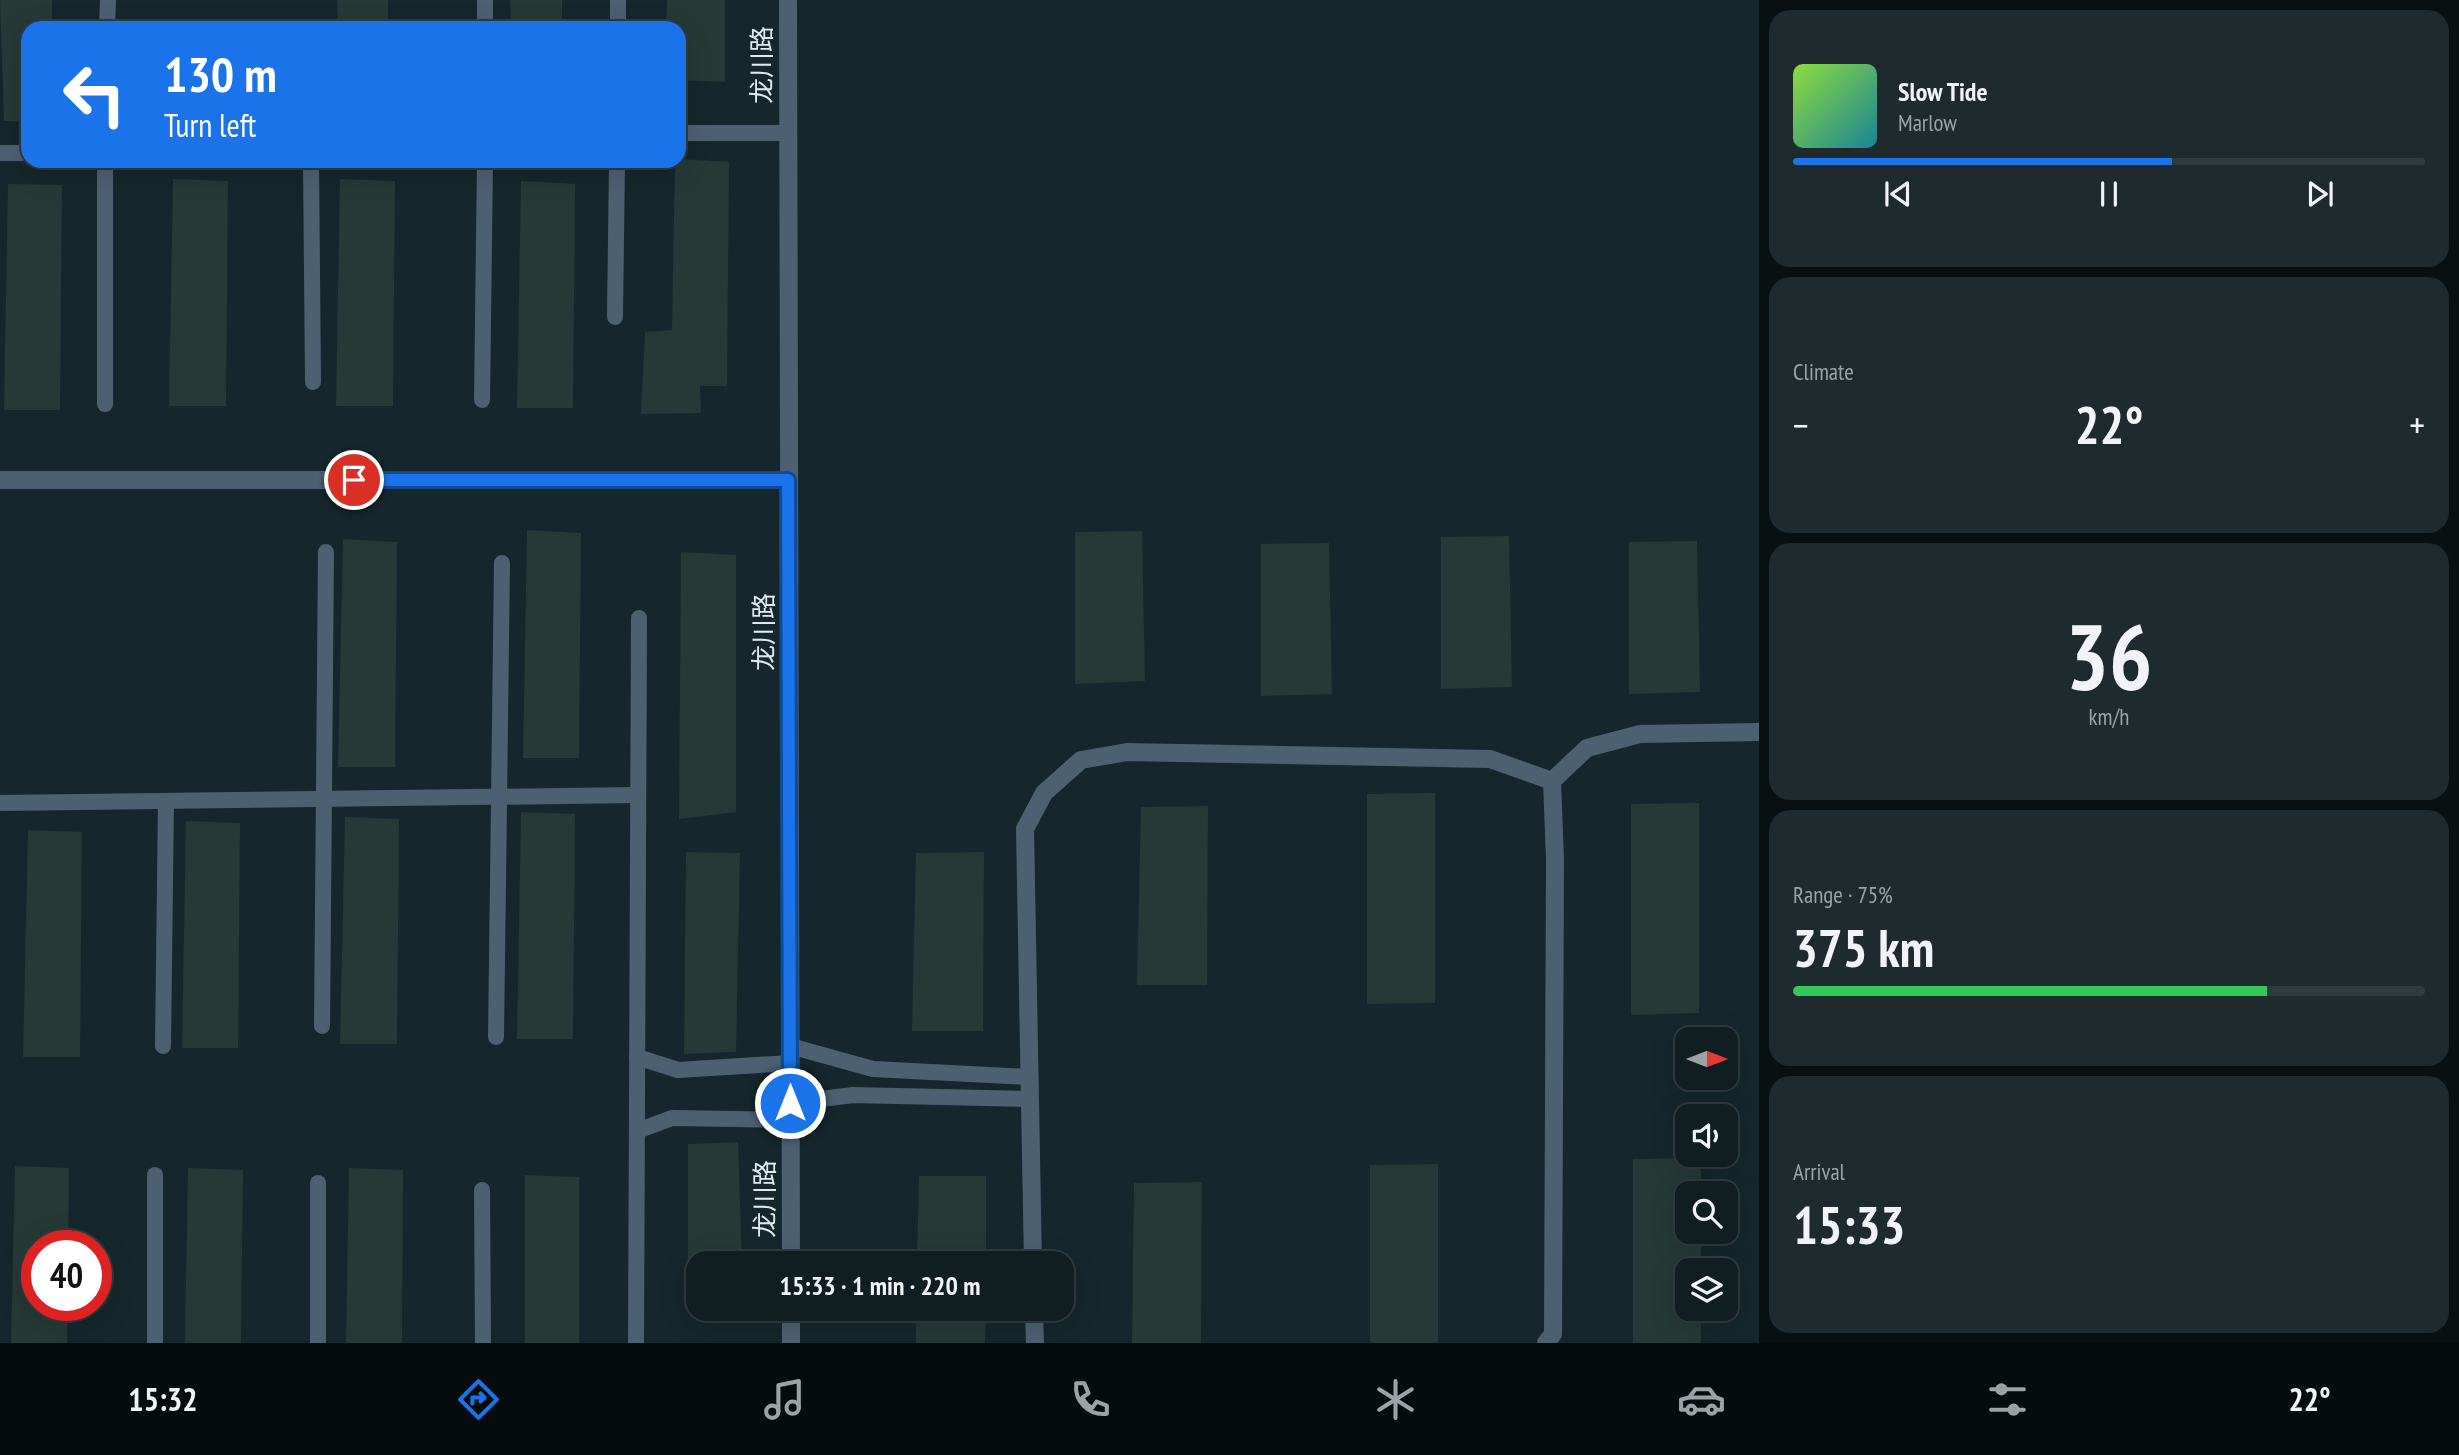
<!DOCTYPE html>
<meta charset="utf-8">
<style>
body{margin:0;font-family:"PT Sans Narrow","Noto Sans SC",sans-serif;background:#1e2a2e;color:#f1f3f6;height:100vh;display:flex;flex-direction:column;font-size:26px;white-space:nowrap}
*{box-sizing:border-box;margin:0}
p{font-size:23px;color:#9ca2a5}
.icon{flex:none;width:38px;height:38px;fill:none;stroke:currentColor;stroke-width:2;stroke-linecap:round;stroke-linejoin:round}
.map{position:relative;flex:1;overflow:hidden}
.drawer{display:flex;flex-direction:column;gap:10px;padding:10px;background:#091012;width:700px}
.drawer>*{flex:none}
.hud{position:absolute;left:21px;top:21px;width:665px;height:147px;border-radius:21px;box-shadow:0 7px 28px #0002,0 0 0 2px #303b3f;background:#1a73e8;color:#fff;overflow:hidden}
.needle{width:46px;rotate:90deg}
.controls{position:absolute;left:1675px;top:1027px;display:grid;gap:14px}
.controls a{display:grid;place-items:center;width:63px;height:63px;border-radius:14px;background:#101d21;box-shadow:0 7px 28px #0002,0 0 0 2px #303b3f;font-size:35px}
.speed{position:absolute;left:21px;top:1230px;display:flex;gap:14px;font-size:35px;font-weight:700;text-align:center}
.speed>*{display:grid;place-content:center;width:91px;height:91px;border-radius:50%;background:#101d21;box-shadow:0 7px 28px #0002,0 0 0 2px #303b3f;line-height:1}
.speed .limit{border:10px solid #d22;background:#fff;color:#111}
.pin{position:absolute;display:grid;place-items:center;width:60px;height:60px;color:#fff;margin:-30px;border:4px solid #fff;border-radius:50%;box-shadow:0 2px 7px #0007}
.me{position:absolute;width:77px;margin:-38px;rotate:0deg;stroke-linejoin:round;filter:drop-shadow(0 0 5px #0008)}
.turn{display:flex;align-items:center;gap:24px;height:147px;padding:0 28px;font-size:32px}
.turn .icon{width:91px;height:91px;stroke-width:2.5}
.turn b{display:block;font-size:49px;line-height:60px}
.big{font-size:52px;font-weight:800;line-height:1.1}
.drawer .card{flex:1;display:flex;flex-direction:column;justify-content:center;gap:10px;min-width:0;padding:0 24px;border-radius:21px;background:#1e2a2e}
.drawer .dial{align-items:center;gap:0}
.dial b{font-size:91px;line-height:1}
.song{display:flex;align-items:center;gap:21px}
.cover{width:84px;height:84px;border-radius:10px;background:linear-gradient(135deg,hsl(90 70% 55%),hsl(190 70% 35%))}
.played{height:7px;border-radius:4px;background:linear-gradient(90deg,#1a73e8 60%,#303b3f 60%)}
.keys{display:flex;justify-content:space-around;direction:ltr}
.heat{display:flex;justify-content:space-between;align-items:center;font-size:38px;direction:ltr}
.charge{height:10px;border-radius:5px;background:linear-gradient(90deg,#34c759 75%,#303b3f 0)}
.trip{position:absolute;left:686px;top:1251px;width:388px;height:70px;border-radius:21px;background:#101d21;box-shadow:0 7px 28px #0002,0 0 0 2px #303b3f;font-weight:800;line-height:70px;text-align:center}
.tab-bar{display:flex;height:112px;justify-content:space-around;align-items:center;background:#060c0d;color:#9ca2a5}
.tab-bar .icon{width:49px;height:49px}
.tab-bar .on{color:#1a73e8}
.tab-bar b{font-size:32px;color:#f1f3f6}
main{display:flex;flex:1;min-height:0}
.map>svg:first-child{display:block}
.building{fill:#253937}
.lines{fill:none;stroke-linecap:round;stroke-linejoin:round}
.service{stroke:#4d6072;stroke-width:16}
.minor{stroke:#4d6072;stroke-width:18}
.tertiary{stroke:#4d6072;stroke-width:18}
.route-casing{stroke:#114b97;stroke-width:18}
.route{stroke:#1a73e8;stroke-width:12}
.labels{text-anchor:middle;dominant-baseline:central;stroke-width:7;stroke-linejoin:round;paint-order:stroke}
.street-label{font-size:26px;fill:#dfeaee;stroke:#15272c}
</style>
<main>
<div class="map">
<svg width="1759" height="1343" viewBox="0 0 1759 1343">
<rect width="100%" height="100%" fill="#15272c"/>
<g class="building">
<path d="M 0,0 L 52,0 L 52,28 L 28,28 L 28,122 L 4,121 Z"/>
<path d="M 337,0 L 388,0 L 388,28 L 338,28 Z"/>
<path d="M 510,0 L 562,0 L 562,28 L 511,28 Z"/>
<path d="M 667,0 L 725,0 L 725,82 L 679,80 L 679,28 L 666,28 Z"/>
<path d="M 679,159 L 729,162 L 727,386 L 700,386 L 701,413 L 641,414 L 645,332 L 672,330 L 675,161 Z"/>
<path d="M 173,179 L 228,181 L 226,406 L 169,406 Z"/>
<path d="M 340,179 L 395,181 L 393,406 L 336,406 Z"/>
<path d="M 521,181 L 575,184 L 573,408 L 517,408 Z"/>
<path d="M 8,184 L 62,185 L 60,410 L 4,410 Z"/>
<path d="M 527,530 L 581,533 L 579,758 L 523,758 Z"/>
<path d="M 1142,531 L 1145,681 L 1075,684 L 1075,532 Z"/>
<path d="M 1509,536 L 1512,687 L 1441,689 L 1441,537 Z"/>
<path d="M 343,539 L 397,542 L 395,767 L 338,767 Z"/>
<path d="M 1697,541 L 1700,692 L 1629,694 L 1629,542 Z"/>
<path d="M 1329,543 L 1332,694 L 1261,696 L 1261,544 Z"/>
<path d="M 681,552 L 736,555 L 736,812 L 679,819 Z"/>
<path d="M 1435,793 L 1435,1003 L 1367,1004 L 1367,794 Z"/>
<path d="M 1699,803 L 1699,1013 L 1631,1015 L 1631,804 Z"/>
<path d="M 1208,806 L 1207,985 L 1137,985 L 1141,807 Z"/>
<path d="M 521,812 L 575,814 L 573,1039 L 517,1039 Z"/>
<path d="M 345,817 L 399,819 L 397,1044 L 340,1044 Z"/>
<path d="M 186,821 L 240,823 L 238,1048 L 182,1048 Z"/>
<path d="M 28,830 L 82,832 L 80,1057 L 23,1057 Z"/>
<path d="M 686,852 L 740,853 L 736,1052 L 684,1054 Z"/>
<path d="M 984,852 L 983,1031 L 912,1031 L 916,853 Z"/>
<path d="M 738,1142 L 742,1264 L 698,1264 L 698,1310 L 688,1310 L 688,1144 Z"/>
<path d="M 1701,1158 L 1701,1194 L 1687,1194 L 1687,1232 L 1701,1232 L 1701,1270 L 1687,1270 L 1687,1309 L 1701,1309 L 1701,1343 L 1633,1343 L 1633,1159 Z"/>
<path d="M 1438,1164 L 1438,1343 L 1370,1343 L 1370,1165 Z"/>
<path d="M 15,1166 L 69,1168 L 68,1246 L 37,1246 L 37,1306 L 68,1306 L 67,1343 L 11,1343 Z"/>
<path d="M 188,1168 L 243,1170 L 241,1343 L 185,1343 Z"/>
<path d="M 349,1168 L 403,1170 L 402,1343 L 346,1343 Z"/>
<path d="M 525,1175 L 579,1177 L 579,1343 L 525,1343 Z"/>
<path d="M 919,1176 L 986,1176 L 986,1264 L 917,1264 Z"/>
<path d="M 1202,1182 L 1201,1343 L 1132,1343 L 1134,1183 Z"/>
<path d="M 916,1309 L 986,1309 L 985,1343 L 916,1343 Z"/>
</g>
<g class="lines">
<g class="service">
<path d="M 485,0 L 485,28"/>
<path d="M 107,28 L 108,0"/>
<path d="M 618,28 L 618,0"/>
<path d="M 679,133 L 788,133"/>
<path d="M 0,153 L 28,153"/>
<path d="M 105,161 L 105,404"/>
<path d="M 311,161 L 313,382"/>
<path d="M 615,317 L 617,161"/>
<path d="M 482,400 L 485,161"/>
<path d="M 0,803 L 638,795"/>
<path d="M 322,1026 L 326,552"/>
<path d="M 496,1037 L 502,563"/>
<path d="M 163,1046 L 166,801"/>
<path d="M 790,1046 L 873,1069 L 1029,1077"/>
<path d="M 637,1057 L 678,1070 L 790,1063"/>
<path d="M 790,1103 L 853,1095 L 1030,1099"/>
<path d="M 637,1131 L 672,1118 L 790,1120"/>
<path d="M 155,1175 L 155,1343"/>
<path d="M 318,1183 L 318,1343"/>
<path d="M 482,1190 L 483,1343"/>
<path d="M 636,1343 L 639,618"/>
</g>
<g class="minor">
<path d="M 1033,1264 L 1025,829 L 1044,793 L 1081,760 L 1127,752 L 1490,759 L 1552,781"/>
<path d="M 1034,1309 L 1035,1343"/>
<path d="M 1546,1343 L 1553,1334 L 1555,860 L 1552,781 L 1587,748 L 1640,734 L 1759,732"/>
</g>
<g class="tertiary">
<path d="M 788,0 L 791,1264"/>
<path d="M 0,480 L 788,480"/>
<path d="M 791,1309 L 791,1343"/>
</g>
</g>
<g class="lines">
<defs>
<path id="route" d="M 354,480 L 788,480 L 790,1103"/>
</defs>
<use href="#route" class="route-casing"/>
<use href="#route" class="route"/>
</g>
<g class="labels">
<g class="street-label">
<text transform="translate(761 65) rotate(-90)">龙川路</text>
<text transform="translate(763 632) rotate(-90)">龙川路</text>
<text transform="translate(764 1199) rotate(-90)">龙川路</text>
</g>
</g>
</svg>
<div class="controls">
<a><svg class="needle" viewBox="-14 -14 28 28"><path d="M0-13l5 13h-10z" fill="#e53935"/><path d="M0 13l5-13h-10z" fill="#9ca2a5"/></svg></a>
<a><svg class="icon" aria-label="sound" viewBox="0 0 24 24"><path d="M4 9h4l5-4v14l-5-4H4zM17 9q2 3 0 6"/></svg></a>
<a><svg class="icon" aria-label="search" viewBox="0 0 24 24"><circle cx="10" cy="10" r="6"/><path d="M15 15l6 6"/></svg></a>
<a><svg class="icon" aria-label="layers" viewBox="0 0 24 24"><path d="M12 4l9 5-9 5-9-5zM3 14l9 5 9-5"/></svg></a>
</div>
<div class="speed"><div class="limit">40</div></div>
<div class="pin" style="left:354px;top:480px;background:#d93025"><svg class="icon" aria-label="arrive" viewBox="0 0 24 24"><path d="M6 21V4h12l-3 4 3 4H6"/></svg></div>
<svg class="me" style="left:790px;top:1103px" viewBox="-20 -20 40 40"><circle r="17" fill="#1a73e8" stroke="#fff" stroke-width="3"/><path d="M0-11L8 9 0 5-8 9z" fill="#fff"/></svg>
<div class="trip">15:33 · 1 min · 220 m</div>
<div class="hud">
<div class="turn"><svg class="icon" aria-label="left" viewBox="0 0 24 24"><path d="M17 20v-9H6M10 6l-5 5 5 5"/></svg><div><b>130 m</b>Turn left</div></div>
</div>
</div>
<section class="drawer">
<div class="card">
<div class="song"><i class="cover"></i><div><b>Slow Tide</b><p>Marlow</p></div></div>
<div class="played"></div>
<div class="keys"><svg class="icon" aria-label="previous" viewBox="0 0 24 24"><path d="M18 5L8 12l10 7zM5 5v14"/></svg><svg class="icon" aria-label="pause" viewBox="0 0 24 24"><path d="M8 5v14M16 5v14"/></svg><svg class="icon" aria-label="next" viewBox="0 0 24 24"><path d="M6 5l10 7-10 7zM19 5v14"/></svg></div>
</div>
<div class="card"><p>Climate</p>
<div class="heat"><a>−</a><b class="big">22°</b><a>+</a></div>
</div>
<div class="card dial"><b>36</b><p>km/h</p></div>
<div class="card"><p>Range · 75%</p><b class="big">375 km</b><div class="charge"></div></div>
<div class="card"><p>Arrival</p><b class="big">15:33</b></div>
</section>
</main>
<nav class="tab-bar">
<b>15:32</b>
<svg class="icon on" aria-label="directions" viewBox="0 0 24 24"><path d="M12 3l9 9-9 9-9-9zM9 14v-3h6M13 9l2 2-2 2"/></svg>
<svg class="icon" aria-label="music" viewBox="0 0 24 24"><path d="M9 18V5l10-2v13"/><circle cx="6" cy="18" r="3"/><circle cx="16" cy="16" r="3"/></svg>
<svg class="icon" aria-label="phone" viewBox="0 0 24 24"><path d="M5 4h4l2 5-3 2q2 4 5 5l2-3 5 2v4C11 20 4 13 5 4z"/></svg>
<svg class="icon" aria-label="climate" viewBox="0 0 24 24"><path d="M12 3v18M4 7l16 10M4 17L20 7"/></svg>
<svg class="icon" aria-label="car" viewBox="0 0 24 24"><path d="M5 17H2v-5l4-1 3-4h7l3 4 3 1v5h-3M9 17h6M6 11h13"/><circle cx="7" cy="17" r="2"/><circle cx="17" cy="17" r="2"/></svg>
<svg class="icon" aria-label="filters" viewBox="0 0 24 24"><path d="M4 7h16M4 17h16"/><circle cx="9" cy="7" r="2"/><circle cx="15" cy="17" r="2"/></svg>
<b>22°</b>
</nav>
